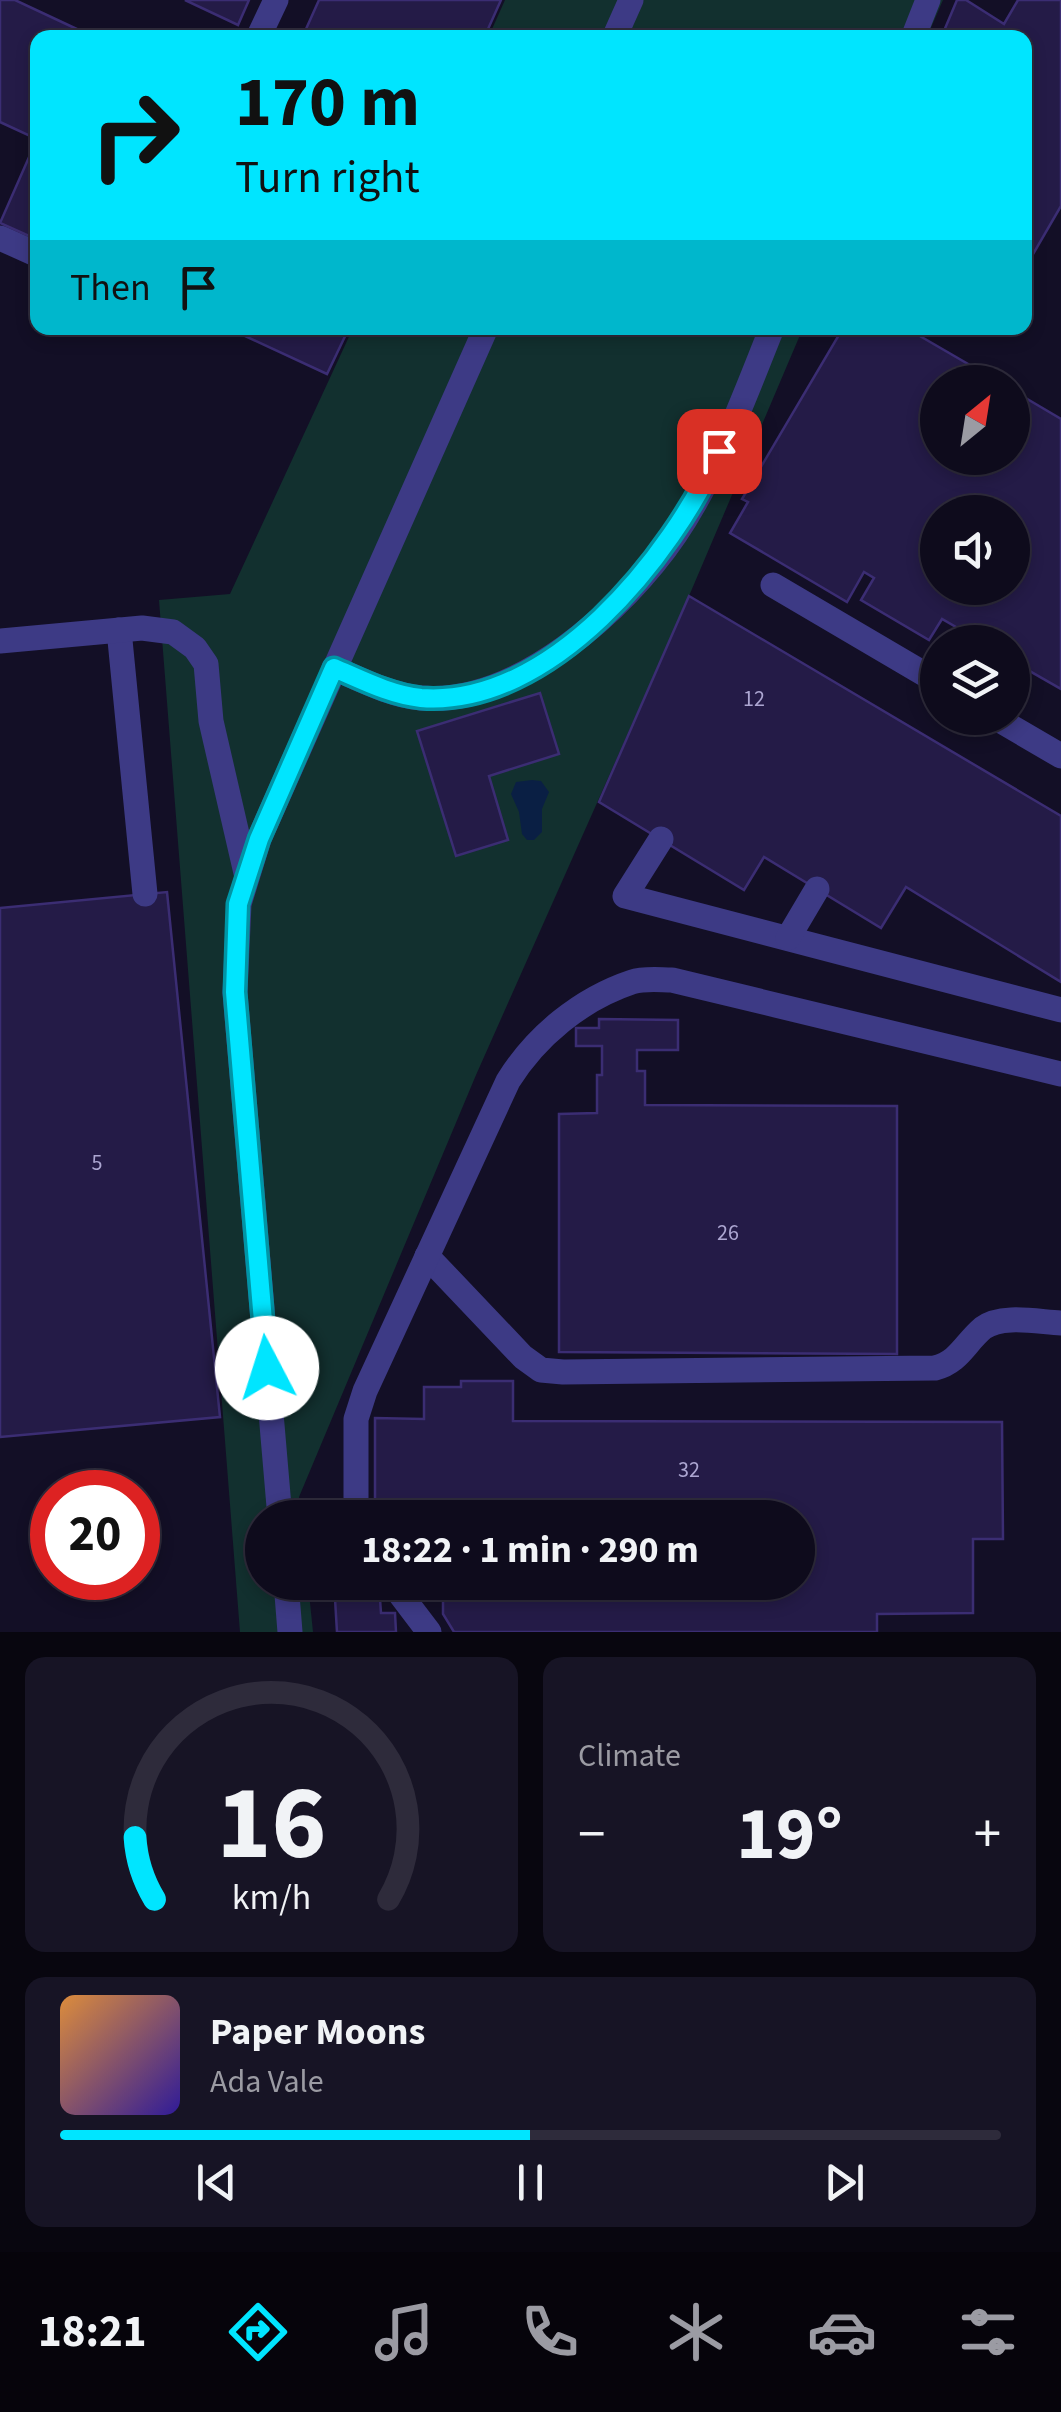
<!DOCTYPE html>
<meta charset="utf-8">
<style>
body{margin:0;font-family:"Source Sans 3",sans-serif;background:#171425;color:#f1f3f6;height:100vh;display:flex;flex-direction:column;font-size:38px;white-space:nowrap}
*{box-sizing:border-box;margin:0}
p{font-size:32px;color:#9b9ba3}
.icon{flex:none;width:55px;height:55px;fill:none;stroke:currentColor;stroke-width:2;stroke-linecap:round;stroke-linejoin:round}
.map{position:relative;height:1632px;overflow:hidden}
.details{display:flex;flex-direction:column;gap:25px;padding:25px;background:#08060f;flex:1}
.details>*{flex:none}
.guide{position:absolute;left:30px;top:30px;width:1002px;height:305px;border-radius:20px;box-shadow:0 5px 15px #0003,0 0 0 2px #2e2b3b;background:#00e5ff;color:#111;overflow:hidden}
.needle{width:65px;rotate:30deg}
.tools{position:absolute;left:920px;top:365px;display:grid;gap:20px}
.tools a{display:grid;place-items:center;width:110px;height:110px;border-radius:50%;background:#0e0b1c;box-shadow:0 5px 15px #0003,0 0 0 2px #2e2b3b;font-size:50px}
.speed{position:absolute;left:30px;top:1470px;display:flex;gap:20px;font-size:50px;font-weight:700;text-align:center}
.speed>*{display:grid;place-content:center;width:130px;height:130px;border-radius:50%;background:#0e0b1c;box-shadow:0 5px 15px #0003,0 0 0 2px #2e2b3b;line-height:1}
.speed .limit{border:15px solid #d22;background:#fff;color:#111}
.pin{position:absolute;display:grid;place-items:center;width:85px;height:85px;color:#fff;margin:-42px;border-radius:20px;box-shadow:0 5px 15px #0006}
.me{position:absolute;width:110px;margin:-55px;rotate:355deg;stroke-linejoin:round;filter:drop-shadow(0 0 8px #0008)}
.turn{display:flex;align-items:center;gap:35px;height:210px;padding:0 40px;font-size:45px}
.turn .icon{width:130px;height:130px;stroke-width:2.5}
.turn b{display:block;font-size:70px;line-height:85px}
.then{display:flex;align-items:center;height:95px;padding:0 40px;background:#0003;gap:20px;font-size:38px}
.big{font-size:75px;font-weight:700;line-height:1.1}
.details .widget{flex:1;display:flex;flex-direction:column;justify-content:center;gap:15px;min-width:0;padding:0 35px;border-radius:20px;background:#171425}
.details .dial{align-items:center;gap:0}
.dial svg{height:260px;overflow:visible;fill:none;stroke:#2e2b3b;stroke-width:7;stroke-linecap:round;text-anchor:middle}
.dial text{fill:#f1f3f6;stroke:none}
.song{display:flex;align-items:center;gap:30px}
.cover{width:120px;height:120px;border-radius:15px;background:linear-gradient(135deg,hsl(30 70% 55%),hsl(250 70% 35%))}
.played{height:10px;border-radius:5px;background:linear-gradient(90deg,#00e5ff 50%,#2e2b3b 50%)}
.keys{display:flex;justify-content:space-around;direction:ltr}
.heat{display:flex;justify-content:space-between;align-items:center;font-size:55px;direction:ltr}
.details .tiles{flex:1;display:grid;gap:25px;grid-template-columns:1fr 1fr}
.widget:last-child{grid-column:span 2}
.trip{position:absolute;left:245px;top:1500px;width:570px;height:100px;border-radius:50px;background:#0e0b1c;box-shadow:0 5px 15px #0003,0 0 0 2px #2e2b3b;font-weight:700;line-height:100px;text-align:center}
.menu{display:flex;height:160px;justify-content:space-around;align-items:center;background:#06040b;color:#9b9ba3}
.menu .icon{width:70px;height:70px}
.menu .current{color:#00e5ff}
.menu b{font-size:45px;color:#f1f3f6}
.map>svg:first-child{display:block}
.green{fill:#12302f}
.water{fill:#0a1f44}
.building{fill:#241b47;stroke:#3b2d73;stroke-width:2.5;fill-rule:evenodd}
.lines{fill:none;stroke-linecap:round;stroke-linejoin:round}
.minor{stroke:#3d3a85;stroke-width:25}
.route-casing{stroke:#0095a6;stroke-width:25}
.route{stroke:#00e5ff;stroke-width:18}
.labels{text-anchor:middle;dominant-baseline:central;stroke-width:10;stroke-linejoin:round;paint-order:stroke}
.number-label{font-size:22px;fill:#aca6d1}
</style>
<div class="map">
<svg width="1061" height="1632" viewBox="0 0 1061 1632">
<rect width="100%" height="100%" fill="#130f26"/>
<g class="green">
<path d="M 505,0 L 943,0 L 927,37 L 488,38 Z"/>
<path d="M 353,328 L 803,328 L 689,596 L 476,1075 L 299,1497 L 301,1517 L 262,1518 L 262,1582 L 308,1583 L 313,1632 L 240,1632 L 159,600 L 230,594 Z"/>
</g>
<path class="water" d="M 532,780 L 541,781 L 549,792 L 542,809 L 542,832 L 534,840 L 527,840 L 522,834 L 519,812 L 511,794 L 516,782 Z"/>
<g class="building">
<path d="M 0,0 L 15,0 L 96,38 L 38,38 L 38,240 L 0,223 L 37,139 L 0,122 Z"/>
<path d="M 185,0 L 249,0 L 238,25 Z"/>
<path d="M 319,0 L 501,0 L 484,38 L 302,38 Z"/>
<path d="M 957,0 L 966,0 L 1004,24 L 1018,0 L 1061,0 L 1061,206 L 1025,268 L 1025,38 L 941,38 Z"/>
<path d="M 228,328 L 349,328 L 327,374 Z"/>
<path d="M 843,328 L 906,328 L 999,382 L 938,382 L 938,458 L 1012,458 L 1012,390 L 1061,419 L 1061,689 L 1012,661 L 1012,642 L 982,642 L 942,619 L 929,640 L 861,600 L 874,578 L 864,572 L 847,602 L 730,533 L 748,502 L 742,499 ZM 938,512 L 1012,512 L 1012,588 L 938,588 Z"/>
<path d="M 689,596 L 1061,816 L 1061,982 L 906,887 L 881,928 L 764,857 L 744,890 L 599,802 Z"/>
<path d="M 540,693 L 559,754 L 489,776 L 508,840 L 456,856 L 417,731 Z"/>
<path d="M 167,892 L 220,1417 L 0,1437 L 0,908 Z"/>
<path d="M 599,1019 L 678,1020 L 678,1050 L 637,1050 L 637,1071 L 645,1071 L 645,1105 L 897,1106 L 897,1354 L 559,1352 L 559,1114 L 597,1113 L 597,1075 L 602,1075 L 602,1046 L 576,1046 L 576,1028 L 599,1028 Z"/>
<path d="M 461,1381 L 513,1381 L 513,1421 L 1002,1422 L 1003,1539 L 973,1539 L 973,1613 L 877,1614 L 877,1632 L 454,1632 L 443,1614 L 443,1582 L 798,1582 L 798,1518 L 375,1518 L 375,1418 L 424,1419 L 424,1387 L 461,1387 Z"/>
<path d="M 334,1582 L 357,1582 L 357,1599 L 380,1599 L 381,1613 L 395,1613 L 396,1632 L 337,1632 Z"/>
</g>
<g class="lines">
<g class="minor">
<path d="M 258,38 L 276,0"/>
<path d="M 614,38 L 631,0"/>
<path d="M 913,38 L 928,0"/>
<path d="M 0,238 L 38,255"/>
<path d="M 773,585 L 938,682"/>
<path d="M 119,630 L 145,894"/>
<path d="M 0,641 L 142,628 L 173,632 L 195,648 L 206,664 L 211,721 L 246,873"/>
<path d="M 334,668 C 362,680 390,695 421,698 C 517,706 624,610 675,535 C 717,473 744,397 772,328"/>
<path d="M 996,718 L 1061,756"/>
<path d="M 661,839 L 625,896 L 1061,1010"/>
<path d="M 788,938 L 817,889"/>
<path d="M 427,1256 L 523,1357 L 541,1370 L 563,1372 L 935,1368 C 959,1362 965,1343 983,1328 C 1002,1314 1038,1322 1061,1323"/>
<path d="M 280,1518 L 235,993 L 239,904 L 259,839 L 486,328"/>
<path d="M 356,1518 L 356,1419 L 365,1391 L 508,1081 C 536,1036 581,999 632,982 C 644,978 660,980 672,980 L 1061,1074"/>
<path d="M 286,1582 L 290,1632"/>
<path d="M 391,1582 L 429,1632"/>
</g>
</g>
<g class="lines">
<defs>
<path id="route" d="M 267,1368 L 235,992 L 238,904 L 259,839 L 334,668 C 362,680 391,695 421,698 C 550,708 672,557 719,451"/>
</defs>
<use href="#route" class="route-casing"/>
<use href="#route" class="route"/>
</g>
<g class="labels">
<g class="number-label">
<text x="754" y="699">12</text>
<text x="97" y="1163">5</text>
<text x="728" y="1233">26</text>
<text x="689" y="1470">32</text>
</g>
</g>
</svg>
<div class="tools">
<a><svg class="needle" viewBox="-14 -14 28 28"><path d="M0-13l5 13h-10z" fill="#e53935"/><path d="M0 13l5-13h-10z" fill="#9b9ba3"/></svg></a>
<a><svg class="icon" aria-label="sound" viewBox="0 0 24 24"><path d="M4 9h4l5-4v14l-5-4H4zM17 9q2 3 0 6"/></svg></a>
<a><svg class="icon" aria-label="layers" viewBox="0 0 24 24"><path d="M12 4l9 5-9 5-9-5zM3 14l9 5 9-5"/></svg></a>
</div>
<div class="speed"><div class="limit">20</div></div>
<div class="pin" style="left:719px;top:451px;background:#d93025"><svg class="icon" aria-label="arrive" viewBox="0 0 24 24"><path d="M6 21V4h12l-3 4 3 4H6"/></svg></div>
<svg class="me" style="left:267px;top:1368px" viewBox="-20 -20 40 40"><circle r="19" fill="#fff"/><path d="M0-13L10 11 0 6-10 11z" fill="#00e5ff"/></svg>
<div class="trip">18:22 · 1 min · 290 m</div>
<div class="guide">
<div class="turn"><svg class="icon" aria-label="right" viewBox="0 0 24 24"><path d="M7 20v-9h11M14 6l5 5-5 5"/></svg><div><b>170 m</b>Turn right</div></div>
<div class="then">Then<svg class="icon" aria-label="arrive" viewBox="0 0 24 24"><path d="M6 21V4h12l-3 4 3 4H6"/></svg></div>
</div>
</div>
<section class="details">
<div class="tiles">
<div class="widget dial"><svg viewBox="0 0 100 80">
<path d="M14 69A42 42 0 1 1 86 69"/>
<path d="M14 69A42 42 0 0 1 8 50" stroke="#00e5ff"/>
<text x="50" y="56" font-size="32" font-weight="700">16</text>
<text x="50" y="72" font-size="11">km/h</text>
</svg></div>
<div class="widget"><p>Climate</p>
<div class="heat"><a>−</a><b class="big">19°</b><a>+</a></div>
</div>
<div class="widget">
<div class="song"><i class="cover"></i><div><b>Paper Moons</b><p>Ada Vale</p></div></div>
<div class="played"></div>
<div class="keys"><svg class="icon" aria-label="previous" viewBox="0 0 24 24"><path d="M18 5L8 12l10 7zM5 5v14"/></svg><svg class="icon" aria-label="pause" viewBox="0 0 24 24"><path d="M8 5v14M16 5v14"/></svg><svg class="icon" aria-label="next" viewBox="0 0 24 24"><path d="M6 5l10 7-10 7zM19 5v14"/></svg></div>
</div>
</div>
</section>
<nav class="menu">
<b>18:21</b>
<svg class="icon current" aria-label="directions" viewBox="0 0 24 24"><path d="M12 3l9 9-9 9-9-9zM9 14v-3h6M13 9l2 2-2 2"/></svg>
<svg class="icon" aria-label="music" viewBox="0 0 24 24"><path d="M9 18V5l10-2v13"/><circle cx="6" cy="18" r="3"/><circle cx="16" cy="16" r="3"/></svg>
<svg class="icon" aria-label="phone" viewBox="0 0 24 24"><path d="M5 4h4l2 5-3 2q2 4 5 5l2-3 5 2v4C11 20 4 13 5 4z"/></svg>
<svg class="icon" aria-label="climate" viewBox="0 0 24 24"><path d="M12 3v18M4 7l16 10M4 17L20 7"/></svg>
<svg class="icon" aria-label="car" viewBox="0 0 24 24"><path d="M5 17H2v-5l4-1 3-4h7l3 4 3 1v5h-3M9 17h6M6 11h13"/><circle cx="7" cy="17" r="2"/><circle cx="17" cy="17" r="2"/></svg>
<svg class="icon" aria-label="filters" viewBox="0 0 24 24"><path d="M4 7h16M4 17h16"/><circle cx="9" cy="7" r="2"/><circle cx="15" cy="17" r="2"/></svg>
</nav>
